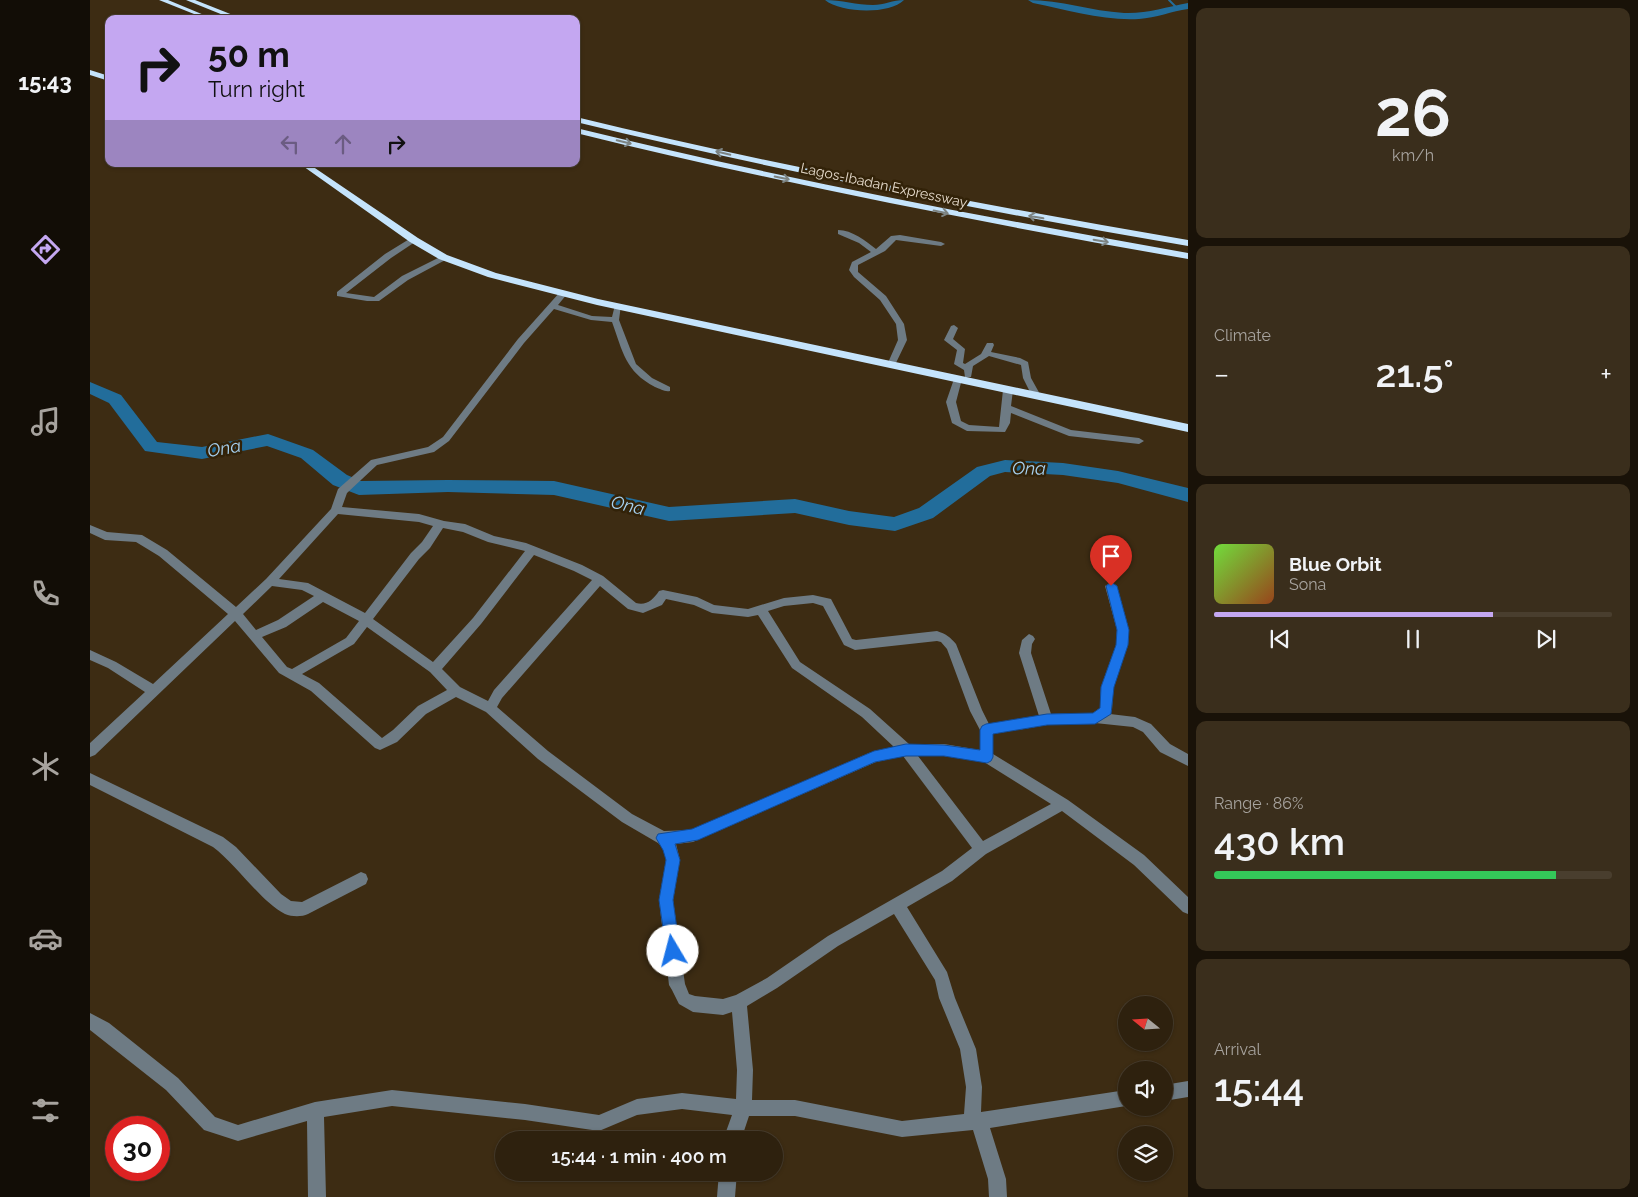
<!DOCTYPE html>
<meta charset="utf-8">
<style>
body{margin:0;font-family:Raleway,sans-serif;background:#3a2e1c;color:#f1f3f6;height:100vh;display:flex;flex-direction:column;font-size:19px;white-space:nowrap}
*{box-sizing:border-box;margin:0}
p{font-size:16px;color:#a7a39e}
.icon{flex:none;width:28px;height:28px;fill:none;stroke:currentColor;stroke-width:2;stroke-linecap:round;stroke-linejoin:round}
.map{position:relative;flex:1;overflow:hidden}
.drawer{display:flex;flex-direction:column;gap:8px;padding:8px;background:#191208;width:450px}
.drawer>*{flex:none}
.top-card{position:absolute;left:15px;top:15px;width:475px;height:152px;border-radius:10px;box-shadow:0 1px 4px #0004,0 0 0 1px #493e2e;background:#c4a7f1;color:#111;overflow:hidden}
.needle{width:32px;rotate:288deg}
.buttons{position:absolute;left:1028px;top:996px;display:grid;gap:10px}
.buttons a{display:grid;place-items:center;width:55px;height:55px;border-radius:50%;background:#2e210e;box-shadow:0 1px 4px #0004,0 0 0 1px #493e2e;font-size:25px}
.speed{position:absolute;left:15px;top:1116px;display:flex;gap:10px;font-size:25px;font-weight:700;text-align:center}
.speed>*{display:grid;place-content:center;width:65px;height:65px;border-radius:50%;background:#2e210e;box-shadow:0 1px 4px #0004,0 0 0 1px #493e2e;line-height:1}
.speed .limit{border:8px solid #d22;background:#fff;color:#111}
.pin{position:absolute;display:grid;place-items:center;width:42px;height:42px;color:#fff;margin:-51px -21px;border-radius:50% 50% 50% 0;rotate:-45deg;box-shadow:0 0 5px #0007}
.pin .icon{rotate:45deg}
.me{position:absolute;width:55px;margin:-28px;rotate:352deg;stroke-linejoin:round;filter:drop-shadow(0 0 4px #0008)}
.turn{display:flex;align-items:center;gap:18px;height:105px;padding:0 20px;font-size:22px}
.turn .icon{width:65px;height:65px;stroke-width:2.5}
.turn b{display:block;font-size:35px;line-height:42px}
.lanes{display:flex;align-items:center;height:48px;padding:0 20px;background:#0003;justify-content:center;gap:25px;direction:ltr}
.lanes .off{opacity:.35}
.big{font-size:38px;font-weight:600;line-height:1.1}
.drawer .card{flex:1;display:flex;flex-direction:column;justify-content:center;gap:8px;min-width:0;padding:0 18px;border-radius:10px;background:#3a2e1c}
.drawer .dial{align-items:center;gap:0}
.dial b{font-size:65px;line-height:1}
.song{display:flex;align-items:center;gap:15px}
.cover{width:60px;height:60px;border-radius:8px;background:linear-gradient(135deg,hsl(100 70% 55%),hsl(20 70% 35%))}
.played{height:5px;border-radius:2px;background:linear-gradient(90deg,#c4a7f1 70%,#493e2e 70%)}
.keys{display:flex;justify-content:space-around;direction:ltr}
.heat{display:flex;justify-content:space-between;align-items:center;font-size:28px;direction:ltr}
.charge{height:8px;border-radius:4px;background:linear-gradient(90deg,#34c759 86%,#493e2e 0)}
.trip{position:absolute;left:405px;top:1131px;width:288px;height:50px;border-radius:25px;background:#2e210e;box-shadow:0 1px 4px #0004,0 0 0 1px #493e2e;font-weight:600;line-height:50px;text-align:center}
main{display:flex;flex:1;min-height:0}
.tabs{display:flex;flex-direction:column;width:90px;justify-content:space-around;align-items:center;background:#120d06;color:#a7a39e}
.tabs .icon{width:35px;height:35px}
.tabs .current{color:#c4a7f1}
.tabs b{font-size:22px;color:#f1f3f6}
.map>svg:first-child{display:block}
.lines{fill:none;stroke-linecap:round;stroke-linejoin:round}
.stream{stroke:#226d9b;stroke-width:2}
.river{fill:#226d9b;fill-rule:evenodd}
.minor{fill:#6e7b84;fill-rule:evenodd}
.highway{fill:#c5e4fc;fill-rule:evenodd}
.oneway{stroke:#7c8382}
.route{fill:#1a73e8;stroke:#114b97}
.labels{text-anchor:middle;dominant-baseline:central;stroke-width:5;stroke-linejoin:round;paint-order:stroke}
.far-street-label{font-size:14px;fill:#e5dacb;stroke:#322208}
.water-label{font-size:18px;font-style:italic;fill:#a6d1f0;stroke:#322208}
</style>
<main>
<nav class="tabs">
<b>15:43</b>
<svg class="icon current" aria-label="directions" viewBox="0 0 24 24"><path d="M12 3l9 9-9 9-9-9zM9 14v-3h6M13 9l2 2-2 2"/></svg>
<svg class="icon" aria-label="music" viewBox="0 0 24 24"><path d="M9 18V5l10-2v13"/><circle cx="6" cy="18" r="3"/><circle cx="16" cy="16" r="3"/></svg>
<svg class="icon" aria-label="phone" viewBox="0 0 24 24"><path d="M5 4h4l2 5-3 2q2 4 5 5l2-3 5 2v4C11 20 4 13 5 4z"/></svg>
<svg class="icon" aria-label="climate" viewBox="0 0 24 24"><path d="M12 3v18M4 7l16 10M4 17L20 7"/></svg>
<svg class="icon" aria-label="car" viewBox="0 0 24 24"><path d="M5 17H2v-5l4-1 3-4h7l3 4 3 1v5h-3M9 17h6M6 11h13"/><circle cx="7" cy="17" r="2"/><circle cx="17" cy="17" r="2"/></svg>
<svg class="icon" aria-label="filters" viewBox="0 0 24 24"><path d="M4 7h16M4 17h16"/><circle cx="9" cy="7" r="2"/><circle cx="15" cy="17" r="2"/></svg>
</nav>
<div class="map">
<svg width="1098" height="1197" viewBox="0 0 1098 1197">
<rect width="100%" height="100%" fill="#3d2c13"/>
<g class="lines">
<path class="stream" d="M 1079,0 L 1086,7"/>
<g class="river">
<path d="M 735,0 C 751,0 767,5 783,5 C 794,5 803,0 814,0 C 799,15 751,13 735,0 Z"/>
<path d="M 938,0 C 971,0 1001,11 1034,13 C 1056,14 1076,7 1098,3 L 1098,9 C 1082,11 1066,18 1049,19 C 1013,21 978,10 943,3 Z"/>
<path d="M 0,382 L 31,395 L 67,442 L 112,447 L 178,434 L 223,450 L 257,475 L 271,481 L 358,480 L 464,481 L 579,507 L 705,499 L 759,511 L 804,517 L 829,508 L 887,467 L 915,460 L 973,463 L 1028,471 L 1098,488 L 1098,502 L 1028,483 L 973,475 L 915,472 L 900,476 L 843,518 L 805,531 L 759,525 L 705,513 L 579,521 L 464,495 L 358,492 L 269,495 L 243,485 L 211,458 L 177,446 L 112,459 L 55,451 L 19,403 L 0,394 Z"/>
</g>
<g class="minor">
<path d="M 748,230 C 762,230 776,241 786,249 L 801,236 L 810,235 L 851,242 L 855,244 L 851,246 L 806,240 L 795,251 L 768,265 L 768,272 L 796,296 L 814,324 L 817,340 L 804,367 L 801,368 L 797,365 L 808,340 L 806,324 L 790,300 L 764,277 L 759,270 L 762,262 L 781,252 L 769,243 L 748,234 Z"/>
<path d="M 321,238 L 328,240 L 301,258 L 256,293 L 284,297 L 312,276 L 352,256 L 359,258 L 318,280 L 289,301 L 277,301 L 247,296 L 247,292 L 295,254 Z"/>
<path d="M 470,292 L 477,294 L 468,305 L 502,316 L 522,317 L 525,305 L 531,305 L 529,320 L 546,364 L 562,378 L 580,387 L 580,391 C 574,392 571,389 565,387 C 535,371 533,352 522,322 L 501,320 L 464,309 L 434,343 L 359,441 L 344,452 L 287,465 L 257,493 L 252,507 L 329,514 L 354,521 L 375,524 L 404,536 L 436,543 L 492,565 L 513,576 L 546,603 C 556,606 563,600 569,591 L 573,590 L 607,597 L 624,605 L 658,609 L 694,598 L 723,595 L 741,599 L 762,639 L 766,640 L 847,631 C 856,634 860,637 866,644 L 892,710 L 899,724 L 949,716 L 929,653 L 932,640 L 939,634 L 943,636 L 945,639 L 942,644 L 941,653 L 961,714 L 1003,713 L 1010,708 L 1011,687 L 1026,645 L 1027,630 L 1015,586 L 1021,582 L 1027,586 L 1039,630 L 1038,645 L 1023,687 L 1022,710 L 1020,714 L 1045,717 L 1061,724 L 1080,744 L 1098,754 L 1098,766 L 1070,752 L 1053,732 L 1043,727 L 1005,723 L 957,725 L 903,734 L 903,754 L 978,800 L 1054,855 L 1098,897 L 1098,914 L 1093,912 L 1044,865 L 972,811 L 896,854 L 862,881 L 817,907 L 857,972 L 865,998 L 886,1049 L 892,1087 L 891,1112 L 1036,1090 L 1036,1106 L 900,1128 L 916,1179 L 917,1197 L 899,1197 L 898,1179 L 883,1130 L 812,1137 L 705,1116 L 659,1116 L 651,1140 L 633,1140 L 642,1115 L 592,1109 L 547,1115 L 509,1131 L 435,1120 L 302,1106 L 234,1117 L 236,1197 L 218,1197 L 217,1121 L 148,1141 L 114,1130 L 76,1090 L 0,1030 L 0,1013 L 19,1023 L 88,1078 L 125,1117 L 148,1125 L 225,1102 L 302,1090 L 435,1104 L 509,1115 L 547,1099 L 592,1093 L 646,1099 L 647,1070 L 642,1012 L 633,1015 L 603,1012 L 589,1004 L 582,990 L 579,985 L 569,900 L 576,860 L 574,849 L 568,843 L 532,822 L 448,759 L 396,712 L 366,697 L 336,714 L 307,742 L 290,750 L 285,748 L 221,691 L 189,673 L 145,621 L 5,755 L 0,757 L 0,743 L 55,692 L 18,668 L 0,660 L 0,650 L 26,662 L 63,684 L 138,614 L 69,556 L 46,542 L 15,540 L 0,533 L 0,525 L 17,532 L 52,535 L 77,550 L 146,607 L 176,579 L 241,509 L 248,489 L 281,460 L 338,447 L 353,437 L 428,339 ZM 248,514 L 329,522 L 343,526 L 332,542 L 321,553 L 275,613 L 218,583 L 189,579 ZM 353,528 L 373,532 L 398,542 L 435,551 L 383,618 L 343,662 L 283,619 L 329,559 L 340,548 ZM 444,555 L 484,571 L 502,580 L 404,690 L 398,701 L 370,687 L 352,669 L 391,624 ZM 182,586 L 212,590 L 224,596 L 188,620 L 166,630 L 153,614 ZM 510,586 L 538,609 L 553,613 L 572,605 L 576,599 L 604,605 L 622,613 L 658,617 L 668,615 L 702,668 L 772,717 L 804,747 L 779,753 L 602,830 L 574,831 L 542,814 L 458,751 L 407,707 L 412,698 ZM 233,602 L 269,621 L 256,638 L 202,669 L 197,667 L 172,637 L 196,627 ZM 723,603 L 733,606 L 754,645 L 765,650 L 847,641 L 851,642 L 857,649 L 880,711 L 890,730 L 890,750 L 854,744 L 819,744 L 780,709 L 710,662 L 678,611 L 694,606 ZM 277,627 L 340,672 L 357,690 L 328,706 L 303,730 L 292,738 L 229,683 L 212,674 L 264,644 ZM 813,756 L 882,848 L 852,871 L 738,936 L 677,978 L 646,995 L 633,999 L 605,996 L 599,994 L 595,984 L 583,900 L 590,860 L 586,844 L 603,842 L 786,762 ZM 828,756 L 854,756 L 894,762 L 961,804 L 893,841 ZM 804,914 L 845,980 L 849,998 L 870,1049 L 876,1087 L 874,1114 L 812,1121 L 705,1100 L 662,1100 L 663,1070 L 657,1006 L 687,988 L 748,946 Z"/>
<path d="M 864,325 L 868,328 L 863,339 L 875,349 L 873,363 L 875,364 L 891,354 L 897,343 L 903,343 L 904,345 L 901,352 L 930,358 L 938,362 L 941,378 L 951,396 L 949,398 L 943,398 L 933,378 L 931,365 L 899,356 L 883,366 L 881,377 L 875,377 L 874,370 L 864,364 L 867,350 L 854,340 L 861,326 Z"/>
<path d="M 868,376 L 872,379 L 866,402 L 871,421 L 879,425 L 909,427 L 913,390 L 918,387 L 923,390 L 921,406 L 981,430 L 1049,438 L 1054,441 L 1049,444 L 979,436 L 921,413 L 920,423 L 915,432 L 877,431 L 862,423 L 856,402 L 864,379 Z"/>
<path d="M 0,773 L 133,837 L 146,847 L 191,894 L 201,901 L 212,902 L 271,872 L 276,874 L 278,879 L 276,884 L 218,914 C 212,917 202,917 195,914 C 171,902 147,865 123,847 L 0,785 Z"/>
<path d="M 1098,1081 L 1098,1097 L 1074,1101 L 1074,1085 Z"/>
<path d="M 629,1172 L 647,1172 L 645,1197 L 627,1197 Z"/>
</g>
<g class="highway">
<path d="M 69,0 L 78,0 L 114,15 L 109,16 Z"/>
<path d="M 96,0 L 105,0 L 153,19 L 143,19 Z"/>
<path d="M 0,70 L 19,76 L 19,81 L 0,75 Z"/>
<path d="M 486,117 C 689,166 893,205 1098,240 L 1098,246 C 893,211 689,171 486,122 Z"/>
<path d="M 486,128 C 689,178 893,217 1098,253 L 1098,259 C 893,223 689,183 486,133 Z"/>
<path d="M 210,164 L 219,164 L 328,238 L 357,255 L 406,273 L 508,299 L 1098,424 L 1098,432 L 507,305 L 398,277 L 349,259 L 320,242 Z"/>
</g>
</g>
<defs><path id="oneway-shaft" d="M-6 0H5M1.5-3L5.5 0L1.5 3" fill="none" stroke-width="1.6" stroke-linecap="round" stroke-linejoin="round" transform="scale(1.25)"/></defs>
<g class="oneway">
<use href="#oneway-shaft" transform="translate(534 142) rotate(13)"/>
<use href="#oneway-shaft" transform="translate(633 153) rotate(-167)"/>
<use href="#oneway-shaft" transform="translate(692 178) rotate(12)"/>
<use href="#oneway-shaft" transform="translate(851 212) rotate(11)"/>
<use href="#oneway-shaft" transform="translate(946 217) rotate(-170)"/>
<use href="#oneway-shaft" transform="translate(1011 241) rotate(10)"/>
</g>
<path class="route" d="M 1021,582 L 1027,586 L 1039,630 L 1038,645 L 1024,687 L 1021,714 L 1005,724 L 957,725 L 903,734 L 903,757 L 901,761 L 897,763 L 854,756 L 816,756 L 785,762 L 608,840 L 585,844 L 590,860 L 583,900 L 590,951 L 588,956 L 583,959 L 577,956 L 569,900 L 576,860 L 573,850 L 566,838 L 568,834 L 602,829 L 784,751 L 816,744 L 854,745 L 890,750 L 890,730 L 892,726 L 896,724 L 957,714 L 1003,713 L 1010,708 L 1011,687 L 1026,645 L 1027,630 L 1016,586 Z"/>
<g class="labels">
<g class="far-street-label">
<text transform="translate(794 185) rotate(12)">Lagos-Ibadan Expressway</text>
</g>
<g class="water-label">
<text transform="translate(134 448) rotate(-10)">Ona</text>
<text transform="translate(939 468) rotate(1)">Ona</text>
<text transform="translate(538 505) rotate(13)">Ona</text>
</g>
</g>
</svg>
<div class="buttons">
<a><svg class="needle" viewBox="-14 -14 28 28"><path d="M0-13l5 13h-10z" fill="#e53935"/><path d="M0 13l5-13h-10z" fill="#a7a39e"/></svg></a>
<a><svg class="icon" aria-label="sound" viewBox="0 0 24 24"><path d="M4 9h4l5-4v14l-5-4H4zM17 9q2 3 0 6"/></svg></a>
<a><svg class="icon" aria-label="layers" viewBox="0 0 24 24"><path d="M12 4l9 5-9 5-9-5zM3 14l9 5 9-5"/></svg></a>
</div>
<div class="speed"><div class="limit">30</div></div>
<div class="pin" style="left:1021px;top:586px;background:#d93025"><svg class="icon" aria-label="arrive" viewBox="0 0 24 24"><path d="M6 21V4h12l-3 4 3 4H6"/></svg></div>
<svg class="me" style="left:583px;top:951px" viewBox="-20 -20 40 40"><circle r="19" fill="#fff"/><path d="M0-13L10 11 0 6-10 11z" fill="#1a73e8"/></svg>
<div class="trip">15:44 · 1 min · 400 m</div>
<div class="top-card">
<div class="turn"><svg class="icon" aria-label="right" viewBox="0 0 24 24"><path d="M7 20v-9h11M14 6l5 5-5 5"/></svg><div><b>50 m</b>Turn right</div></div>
<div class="lanes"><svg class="icon off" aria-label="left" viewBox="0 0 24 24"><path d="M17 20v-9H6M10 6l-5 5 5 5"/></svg><svg class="icon off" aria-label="ahead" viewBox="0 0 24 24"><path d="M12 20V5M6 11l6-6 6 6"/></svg><svg class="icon" aria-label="right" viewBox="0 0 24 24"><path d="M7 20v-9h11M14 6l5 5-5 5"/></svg></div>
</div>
</div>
<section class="drawer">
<div class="card dial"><b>26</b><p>km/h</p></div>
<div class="card"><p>Climate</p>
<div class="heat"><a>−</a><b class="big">21.5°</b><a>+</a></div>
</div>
<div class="card">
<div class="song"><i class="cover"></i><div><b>Blue Orbit</b><p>Sona</p></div></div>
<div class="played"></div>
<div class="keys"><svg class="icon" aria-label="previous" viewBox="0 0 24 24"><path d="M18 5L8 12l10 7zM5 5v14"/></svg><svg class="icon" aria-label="pause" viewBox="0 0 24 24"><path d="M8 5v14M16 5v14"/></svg><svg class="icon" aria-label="next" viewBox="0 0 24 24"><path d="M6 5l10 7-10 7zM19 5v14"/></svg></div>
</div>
<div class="card"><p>Range · 86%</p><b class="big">430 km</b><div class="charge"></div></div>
<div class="card"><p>Arrival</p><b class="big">15:44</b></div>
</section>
</main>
